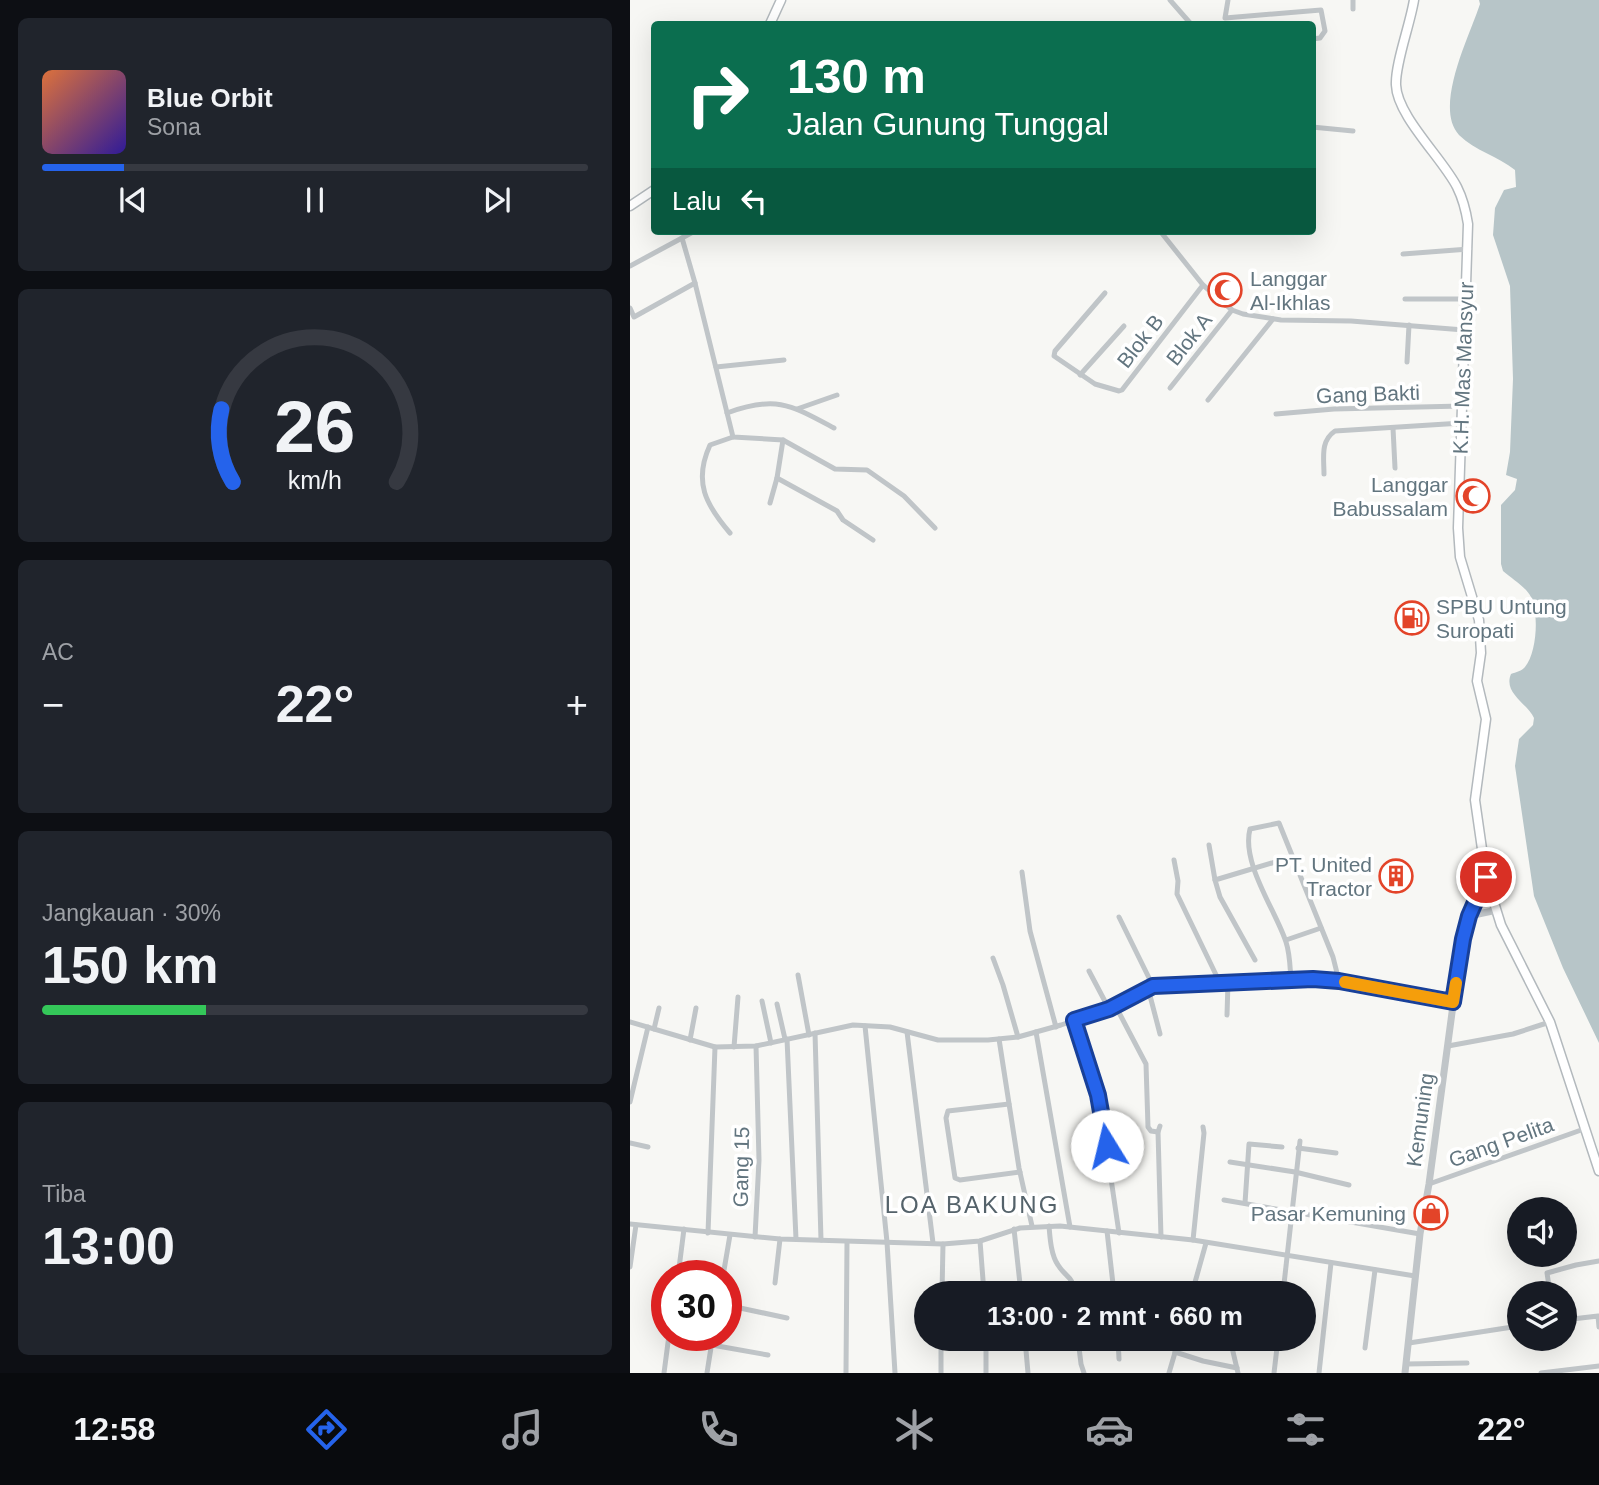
<!DOCTYPE html>
<html lang="id">
<meta charset="utf-8">
<style>
body{margin:0;font-family:Arial,sans-serif;background:#20242c;color:#f1f3f6;height:100vh;display:flex;flex-direction:column;font-size:26px;white-space:nowrap}
*{box-sizing:border-box;margin:0}
p{font-size:23px;color:#9ea1a6}
.icon{flex:none;width:38px;height:38px;fill:none;stroke:currentColor;stroke-width:2;stroke-linecap:round;stroke-linejoin:round}
.map{position:relative;flex:1;overflow:hidden}
.drawer{display:flex;flex-direction:column;gap:18px;padding:18px;background:#0d0f14;width:630px}
.drawer>*{flex:none}
.banner{position:absolute;left:21px;top:21px;width:665px;height:214px;border-radius:7px;box-shadow:0 7px 28px #0002;background:#0b6e4f;color:#fff;overflow:hidden}
.buttons{position:absolute;left:877px;top:1197px;display:grid;gap:14px}
.buttons a{display:grid;place-items:center;width:70px;height:70px;border-radius:50%;background:#171b24;box-shadow:0 7px 28px #0002;font-size:35px}
.speed{position:absolute;left:21px;top:1260px;display:flex;gap:14px;font-size:35px;font-weight:700;text-align:center}
.speed>*{display:grid;place-content:center;width:91px;height:91px;border-radius:50%;background:#171b24;box-shadow:0 7px 28px #0002;line-height:1}
.speed .limit{border:10px solid #d22;background:#fff;color:#111}
.pin{position:absolute;display:grid;place-items:center;width:60px;height:60px;color:#fff;margin:-30px;border:4px solid #fff;border-radius:50%;box-shadow:0 2px 7px #0007}
.me{position:absolute;width:77px;margin:-38px;rotate:351deg;stroke-linejoin:round;filter:drop-shadow(0 0 5px #0008)}
.turn{display:flex;align-items:center;gap:24px;height:147px;padding:0 21px;font-size:32px}
.turn .icon{width:91px;height:91px;stroke-width:2.5}
.turn b{display:block;font-size:49px;line-height:60px}
.then{display:flex;align-items:center;height:66px;padding:0 21px;background:#0003;gap:14px;font-size:26px}
.big{font-size:52px;font-weight:700;line-height:1.1}
.drawer .card{flex:1;display:flex;flex-direction:column;justify-content:center;gap:10px;min-width:0;padding:0 24px;border-radius:10px;background:#20242c}
.drawer .dial{align-items:center;gap:0}
.dial svg{height:182px;overflow:visible;fill:none;stroke:#363941;stroke-width:7;stroke-linecap:round;text-anchor:middle}
.dial text{fill:#f1f3f6;stroke:none}
.song{display:flex;align-items:center;gap:21px}
.cover{width:84px;height:84px;border-radius:10px;background:linear-gradient(135deg,hsl(20 70% 55%),hsl(250 70% 35%))}
.played{height:7px;border-radius:4px;background:linear-gradient(90deg,#2563eb 15%,#363941 15%)}
.keys{display:flex;justify-content:space-around;direction:ltr}
.heat{display:flex;justify-content:space-between;align-items:center;font-size:38px;direction:ltr}
.charge{height:10px;border-radius:5px;background:linear-gradient(90deg,#34c759 30%,#363941 0)}
.trip{position:absolute;left:284px;top:1281px;width:402px;height:70px;border-radius:35px;background:#171b24;box-shadow:0 7px 28px #0002;font-weight:700;line-height:70px;text-align:center}
.menu{display:flex;height:112px;justify-content:space-around;align-items:center;background:#090b0e;color:#9ea1a6}
.menu .icon{width:49px;height:49px}
.menu .current{color:#2563eb}
.menu b{font-size:32px;color:#f1f3f6}
main{display:flex;flex:1;min-height:0}
.map>svg:first-child{display:block}
.water{fill:#b7c5c8}
.lines{fill:none;stroke-linecap:round;stroke-linejoin:round}
.secondary-casing{stroke:#b3b9bd;stroke-width:11}
.minor{stroke:#c0c5c8;stroke-width:5}
.tertiary{stroke:#c0c5c8;stroke-width:7}
.secondary{stroke:#fff;stroke-width:8}
.route-casing{stroke:#184099;stroke-width:18}
.route{stroke:#2563eb;stroke-width:12}
.slow{stroke:#f59e0b;stroke-width:12}
.labels{text-anchor:middle;dominant-baseline:central;stroke-width:7;stroke-linejoin:round;paint-order:stroke}
.poi-label{font-size:21px;fill:#62757f;stroke:#fff;text-anchor:end}
.street-label{font-size:21px;fill:#62757f;stroke:#fff}
.quarter-label{font-size:24px;letter-spacing:2px;fill:#54626a;stroke:#fff}
</style>
<main>
<section class="drawer">
<div class="card">
<div class="song"><i class="cover"></i><div><b>Blue Orbit</b><p>Sona</p></div></div>
<div class="played"></div>
<div class="keys"><svg class="icon" aria-label="previous" viewBox="0 0 24 24"><path d="M18 5L8 12l10 7zM5 5v14"/></svg><svg class="icon" aria-label="pause" viewBox="0 0 24 24"><path d="M8 5v14M16 5v14"/></svg><svg class="icon" aria-label="next" viewBox="0 0 24 24"><path d="M6 5l10 7-10 7zM19 5v14"/></svg></div>
</div>
<div class="card dial"><svg viewBox="0 0 100 80">
<path d="M14 69A42 42 0 1 1 86 69"/>
<path d="M14 69A42 42 0 0 1 9 37" stroke="#2563eb"/>
<text x="50" y="56" font-size="32" font-weight="700">26</text>
<text x="50" y="72" font-size="11">km/h</text>
</svg></div>
<div class="card"><p>AC</p>
<div class="heat"><a>−</a><b class="big">22°</b><a>+</a></div>
</div>
<div class="card"><p>Jangkauan · 30%</p><b class="big">150 km</b><div class="charge"></div></div>
<div class="card"><p>Tiba</p><b class="big">13:00</b></div>
</section>
<div class="map">
<svg width="969" height="1373" viewBox="0 0 969 1373">
<rect width="100%" height="100%" fill="#f7f7f4"/>
<path class="water" d="M 849,0 L 969,0 L 969,1043 L 933,968 L 904,896 L 885,766 L 889,739 L 903,725 L 904,718 C 897,703 873,693 881,674 C 886,672 892,671 895,667 C 907,652 909,614 901,597 C 895,586 882,579 873,571 L 871,564 L 871,505 L 885,490 L 887,479 L 876,475 L 880,452 L 883,379 L 880,286 L 863,235 L 865,208 L 874,190 L 886,187 L 885,170 C 868,156 845,151 829,135 C 803,107 840,35 850,4 Z"/>
<g class="lines">
<defs>
<g id="secondary">
<path d="M 784,0 C 780,25 765,64 766,85 C 767,116 813,159 827,187 C 833,199 836,211 838,224 L 828,528 L 830,557 L 849,620 L 851,653 L 847,681 L 856,719 L 845,800 L 856,877 L 871,925 L 920,1022 L 969,1171"/>
<path d="M 140,24 L 151,0"/>
<path d="M 0,206 L 24,190"/>
</g>
</defs>
<use href="#secondary" class="secondary-casing"/>
<g class="minor">
<path d="M 540,0 L 561,24"/>
<path d="M 598,0 L 595,18 L 691,10 L 695,31 L 690,38 L 682,39"/>
<path d="M 723,0 L 723,9"/>
<path d="M 682,127 L 723,131"/>
<path d="M 530,231 L 573,285 L 602,310 L 613,314 L 651,320 L 721,321 L 834,330"/>
<path d="M 52,238 L 63,232"/>
<path d="M 773,254 L 839,249"/>
<path d="M 0,266 L 52,238 L 65,283"/>
<path d="M 475,293 L 425,351 L 424,356 L 465,384 L 489,391 L 492,390 L 573,285"/>
<path d="M 775,299 L 836,299"/>
<path d="M 0,308 L 4,317 L 65,283 L 103,437 L 153,440 L 205,469 L 237,470 L 274,496 L 305,528"/>
<path d="M 777,362 L 779,325"/>
<path d="M 86,367 L 154,360"/>
<path d="M 450,375 L 494,326"/>
<path d="M 540,388 L 602,310"/>
<path d="M 578,400 L 643,319"/>
<path d="M 167,409 L 207,395"/>
<path d="M 97,413 C 146,395 161,405 204,428"/>
<path d="M 646,414 L 704,409 L 832,406"/>
<path d="M 763,428 L 765,468"/>
<path d="M 694,474 C 694,458 690,441 705,431 L 832,423"/>
<path d="M 147,478 L 207,511 L 213,520 L 243,540"/>
<path d="M 140,503 L 147,478 L 153,440"/>
<path d="M 828,505 L 851,504"/>
<path d="M 100,533 C 76,505 63,482 80,445 L 103,437"/>
<path d="M 579,845 L 585,880"/>
<path d="M 544,860 L 548,881 L 547,894 L 590,983"/>
<path d="M 392,872 L 400,931 L 426,1027"/>
<path d="M 489,917 L 523,986"/>
<path d="M 656,940 L 691,928"/>
<path d="M 363,958 L 373,985 L 388,1037"/>
<path d="M 625,960 L 590,897 L 585,880 L 662,857"/>
<path d="M 459,971 L 479,1009"/>
<path d="M 168,975 L 179,1035"/>
<path d="M 661,980 C 660,967 660,954 656,942 C 646,911 611,863 620,829 L 649,823 L 703,957 L 709,981"/>
<path d="M 518,988 L 530,1034"/>
<path d="M 132,1001 L 141,1043"/>
<path d="M 147,1004 L 155,1039"/>
<path d="M 485,1005 L 516,1064 L 518,1127 L 521,1131 L 528,1132"/>
<path d="M 597,1015 L 598,982"/>
<path d="M 444,1020 L 470,1104 L 489,1233"/>
<path d="M 0,1022 L 85,1047 L 126,1046 L 223,1025 L 260,1027 L 308,1040 L 358,1040 L 388,1037 L 431,1025 L 479,1009 L 523,986 L 683,979 L 709,981 L 823,1002"/>
<path d="M 235,1026 L 257,1242 L 265,1373"/>
<path d="M 24,1029 L 29,1008"/>
<path d="M 277,1032 L 303,1243"/>
<path d="M 406,1032 L 440,1227"/>
<path d="M 185,1033 L 191,1240"/>
<path d="M 157,1039 L 166,1239"/>
<path d="M 369,1039 L 389,1168 L 402,1226"/>
<path d="M 60,1040 L 66,1008"/>
<path d="M 818,1046 L 883,1034 L 920,1022"/>
<path d="M 104,1047 L 108,997"/>
<path d="M 0,1102 L 18,1027"/>
<path d="M 379,1104 L 318,1111 L 316,1118 L 325,1178 L 330,1180 L 390,1172"/>
<path d="M 530,1126 L 528,1132 L 531,1237"/>
<path d="M 0,1143 L 18,1147"/>
<path d="M 668,1148 L 706,1153"/>
<path d="M 600,1162 L 665,1172 L 719,1185"/>
<path d="M 799,1184 L 954,1129"/>
<path d="M 594,1200 L 790,1234"/>
<path d="M 615,1203 L 619,1144 L 652,1147"/>
<path d="M 0,1224 L 150,1239 L 313,1244 L 350,1241 L 390,1228 L 430,1226 L 563,1240 L 785,1276"/>
<path d="M 419,1226 C 420,1238 421,1255 428,1265 C 436,1278 443,1275 444,1293"/>
<path d="M 384,1229 L 391,1293"/>
<path d="M 477,1231 L 484,1293"/>
<path d="M 78,1233 L 85,1047"/>
<path d="M 125,1237 L 129,1160 L 126,1046"/>
<path d="M 563,1240 L 574,1133 L 573,1127"/>
<path d="M 350,1241 L 354,1293"/>
<path d="M 0,1267 L 6,1225"/>
<path d="M 48,1276 L 54,1229"/>
<path d="M 93,1276 L 100,1235"/>
<path d="M 145,1283 L 150,1239"/>
<path d="M 484,1290 L 517,1292"/>
<path d="M 312,1293 L 313,1244"/>
<path d="M 562,1293 L 576,1243"/>
<path d="M 653,1293 L 670,1141"/>
<path d="M 920,1293 L 917,1273 L 946,1265 L 969,1261"/>
<path d="M 96,1305 L 157,1318"/>
<path d="M 934,1320 L 968,1316 L 969,1327"/>
<path d="M 356,1339 L 356,1373"/>
<path d="M 395,1339 L 398,1373"/>
<path d="M 448,1339 L 451,1364 L 454,1373"/>
<path d="M 488,1339 L 489,1359"/>
<path d="M 600,1339 L 608,1373"/>
<path d="M 779,1343 L 889,1326"/>
<path d="M 82,1345 L 138,1355"/>
<path d="M 735,1348 L 745,1270"/>
<path d="M 545,1352 L 573,1361 L 607,1368"/>
<path d="M 776,1364 L 837,1363"/>
<path d="M 34,1373 L 39,1335"/>
<path d="M 77,1373 L 83,1335"/>
<path d="M 216,1373 L 217,1242"/>
<path d="M 311,1373 L 311,1339"/>
<path d="M 539,1373 L 549,1339"/>
<path d="M 644,1373 L 648,1339"/>
<path d="M 689,1373 L 701,1263"/>
<path d="M 911,1373 L 969,1366"/>
</g>
<g class="tertiary">
<path d="M 839,916 L 867,910"/>
<path d="M 775,1373 L 790,1234 L 799,1184 L 828,968 L 839,916 L 856,877"/>
</g>
<use href="#secondary" class="secondary"/>
</g>
<g class="lines">
<defs>
<path id="route" d="M 477,1146 L 468,1095 L 444,1020 L 479,1009 L 523,986 L 546,985 L 683,979 L 709,981 L 823,1002 L 833,939 L 839,916 L 856,877"/>
</defs>
<use href="#route" class="route-casing"/>
<use href="#route" class="route"/>
<path class="slow" d="M 715,982 L 823,1002 L 826,983"/>
</g>
<defs>
<symbol id="mosque-ring" viewBox="-11 -11 22 22"><circle r="9.5" fill="#fff" stroke="#e34429" stroke-width="1.5"/><path d="M3.5-4.9A6 6 0 1 0 3.5 4.9A5 5 0 1 1 3.5-4.9Z" fill="#e34429"/></symbol>
<symbol id="fuel-ring" viewBox="-11 -11 22 22"><circle r="9.5" fill="#fff" stroke="#e34429" stroke-width="1.5"/><path d="M-5.5-6h7V0h2V4h1.3V-2.5L3-4.5l.8-.8L6-3V5H2.5V1h-1V6h-7ZM-4.2-4.7v3.2H.2V-4.7Z" fill="#e34429"/></symbol>
<symbol id="building-ring" viewBox="-11 -11 22 22"><circle r="9.5" fill="#fff" stroke="#e34429" stroke-width="1.5"/><path d="M-4-6H4V6H1V3H-1V6H-4ZM-2.5-4.3h1.7v1.8h-1.7ZM.8-4.3h1.7v1.8H.8ZM-2.5-1h1.7V.8h-1.7ZM.8-1h1.7V.8H.8Z" fill="#e34429"/></symbol>
<symbol id="shop-ring" viewBox="-11 -11 22 22"><circle r="9.5" fill="#fff" stroke="#e34429" stroke-width="1.5"/><path d="M-5-2.5h2.3a2.7 3.5 0 0 1 5.4 0H5L5.5 6h-11ZM-1.5-2.5h3a1.5 2.3 0 0 0-3 0Z" fill="#e34429"/></symbol>
</defs>
<g fill-rule="evenodd">
<use href="#mosque-ring" x="576" y="271" width="38" height="38"/>
<use href="#mosque-ring" x="824" y="477" width="38" height="38"/>
<use href="#fuel-ring" x="763" y="599" width="38" height="38"/>
<use href="#building-ring" x="747" y="857" width="38" height="38"/>
<use href="#shop-ring" x="782" y="1194" width="38" height="38"/>
</g>
<g class="labels">
<g class="poi-label">
<text x="620" y="278" text-anchor="start">Langgar<tspan x="620" dy="24">Al-Ikhlas</tspan></text>
<text x="818" y="484">Langgar<tspan x="818" dy="24">Babussalam</tspan></text>
<text x="806" y="606" text-anchor="start">SPBU Untung<tspan x="806" dy="24">Suropati</tspan></text>
<text x="742" y="864">PT. United<tspan x="742" dy="24">Tractor</tspan></text>
<text x="776" y="1213">Pasar Kemuning</text>
</g>
<g class="street-label">
<text transform="translate(559 339) rotate(-52)">Blok A</text>
<text transform="translate(510 341) rotate(-52)">Blok B</text>
<text transform="translate(833 368) rotate(-88)">K.H. Mas Mansyur</text>
<text transform="translate(738 394) rotate(-2)">Gang Bakti</text>
<text transform="translate(790 1120) rotate(-82)">Kemuning</text>
<text transform="translate(871 1142) rotate(-20)">Gang Pelita</text>
<text transform="translate(111 1167) rotate(-89)">Gang 15</text>
</g>
<g class="quarter-label">
<text x="342" y="1204">LOA BAKUNG</text>
</g>
</g>
</svg>
<div class="buttons">
<a><svg class="icon" aria-label="sound" viewBox="0 0 24 24"><path d="M4 9h4l5-4v14l-5-4H4zM17 9q2 3 0 6"/></svg></a>
<a><svg class="icon" aria-label="layers" viewBox="0 0 24 24"><path d="M12 4l9 5-9 5-9-5zM3 14l9 5 9-5"/></svg></a>
</div>
<div class="speed"><div class="limit">30</div></div>
<div class="pin" style="left:856px;top:877px;background:#d93025"><svg class="icon" aria-label="arrive" viewBox="0 0 24 24"><path d="M6 21V4h12l-3 4 3 4H6"/></svg></div>
<svg class="me" style="left:477px;top:1146px" viewBox="-20 -20 40 40"><circle r="19" fill="#fff"/><path d="M0-13L10 11 0 6-10 11z" fill="#2563eb"/></svg>
<div class="trip">13:00 · 2 mnt · 660 m</div>
<div class="banner">
<div class="turn"><svg class="icon" aria-label="right" viewBox="0 0 24 24"><path d="M7 20v-9h11M14 6l5 5-5 5"/></svg><div><b>130 m</b>Jalan Gunung Tunggal</div></div>
<div class="then">Lalu<svg class="icon" aria-label="left" viewBox="0 0 24 24"><path d="M17 20v-9H6M10 6l-5 5 5 5"/></svg></div>
</div>
</div>
</main>
<nav class="menu">
<b>12:58</b>
<svg class="icon current" aria-label="directions" viewBox="0 0 24 24"><path d="M12 3l9 9-9 9-9-9zM9 14v-3h6M13 9l2 2-2 2"/></svg>
<svg class="icon" aria-label="music" viewBox="0 0 24 24"><path d="M9 18V5l10-2v13"/><circle cx="6" cy="18" r="3"/><circle cx="16" cy="16" r="3"/></svg>
<svg class="icon" aria-label="phone" viewBox="0 0 24 24"><path d="M5 4h4l2 5-3 2q2 4 5 5l2-3 5 2v4C11 20 4 13 5 4z"/></svg>
<svg class="icon" aria-label="climate" viewBox="0 0 24 24"><path d="M12 3v18M4 7l16 10M4 17L20 7"/></svg>
<svg class="icon" aria-label="car" viewBox="0 0 24 24"><path d="M5 17H2v-5l4-1 3-4h7l3 4 3 1v5h-3M9 17h6M6 11h13"/><circle cx="7" cy="17" r="2"/><circle cx="17" cy="17" r="2"/></svg>
<svg class="icon" aria-label="filters" viewBox="0 0 24 24"><path d="M4 7h16M4 17h16"/><circle cx="9" cy="7" r="2"/><circle cx="15" cy="17" r="2"/></svg>
<b>22°</b>
</nav>
